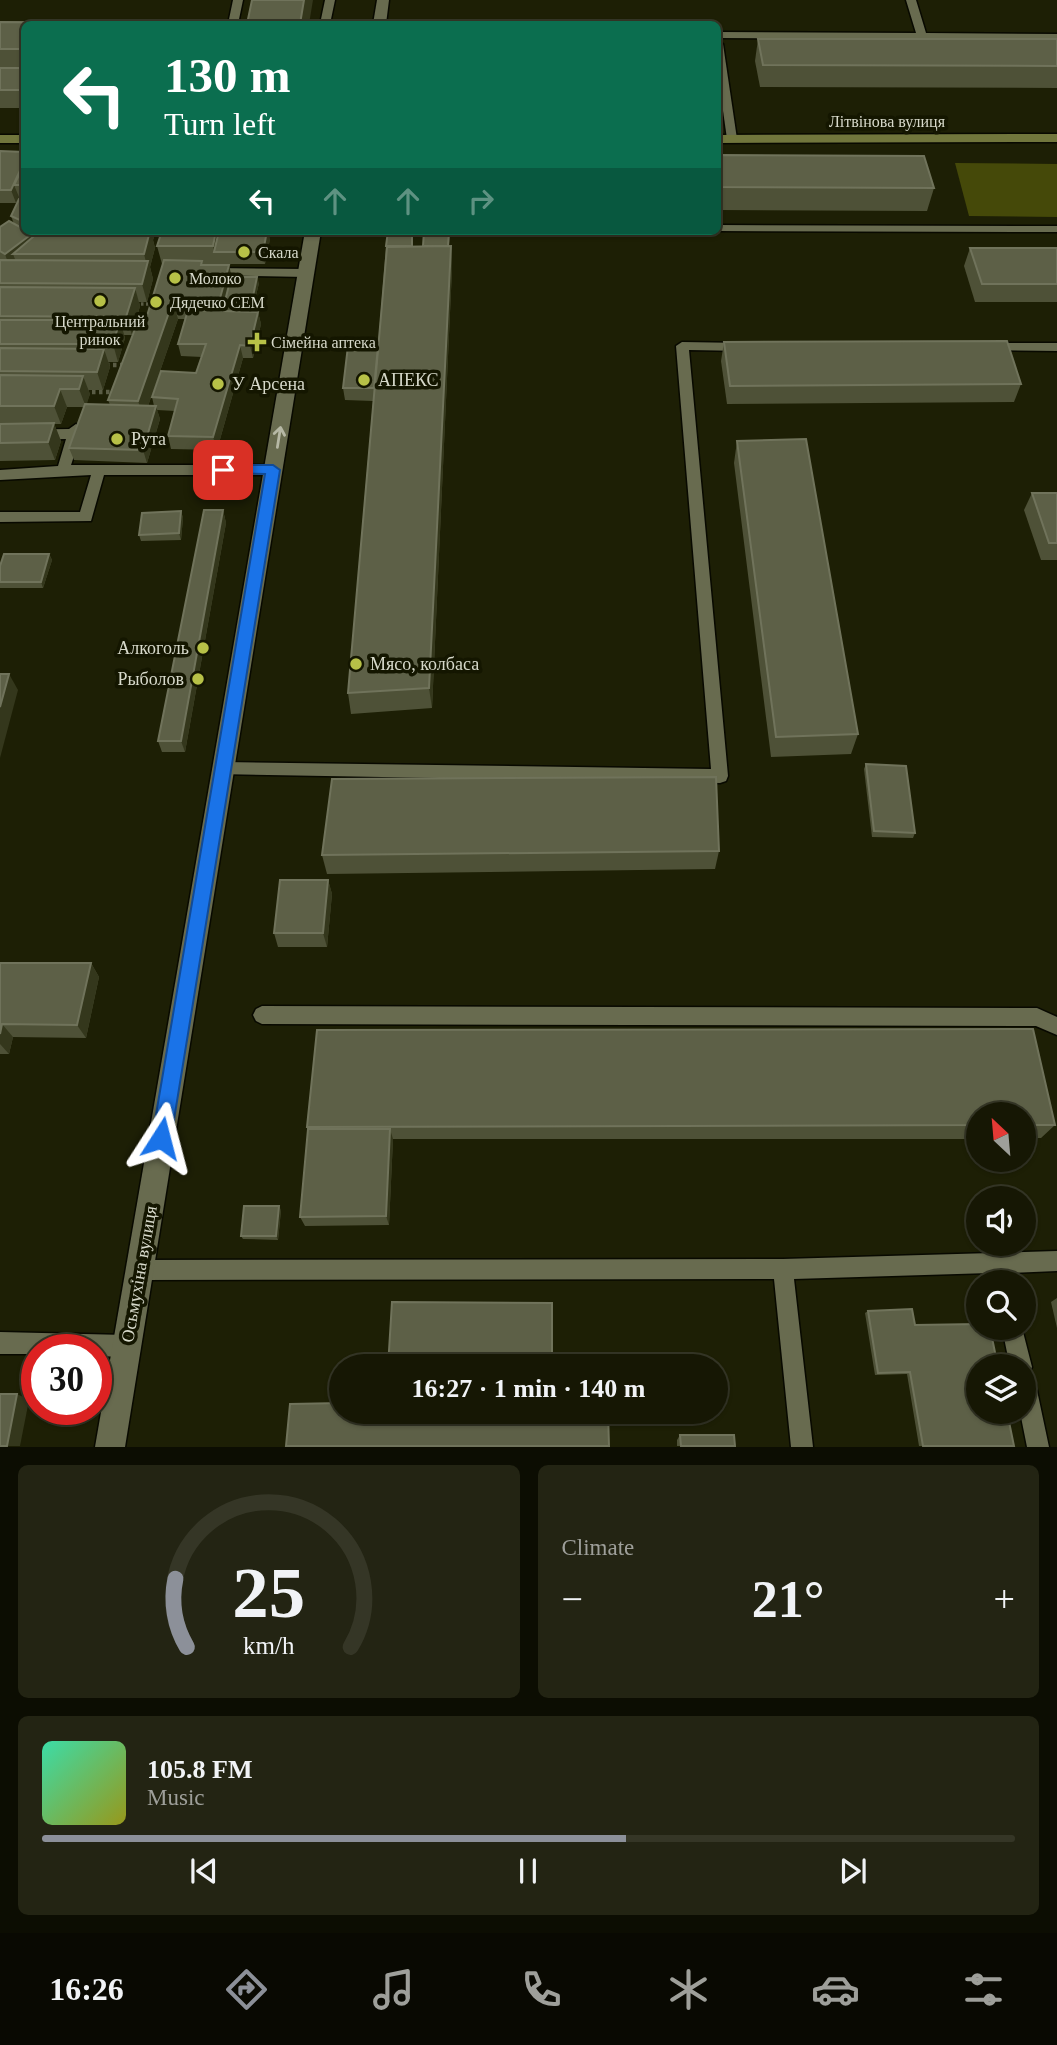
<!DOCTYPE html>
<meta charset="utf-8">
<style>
body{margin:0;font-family:Georgia,serif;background:#232413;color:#f1f3f6;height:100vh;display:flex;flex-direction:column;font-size:26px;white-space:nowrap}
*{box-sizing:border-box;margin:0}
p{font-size:23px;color:#9e9f9a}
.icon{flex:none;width:38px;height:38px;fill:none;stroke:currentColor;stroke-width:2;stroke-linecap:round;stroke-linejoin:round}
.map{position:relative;height:1447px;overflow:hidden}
.side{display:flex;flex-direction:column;gap:18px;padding:18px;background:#0c0d02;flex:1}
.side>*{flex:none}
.guide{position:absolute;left:21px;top:21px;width:700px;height:214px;border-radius:10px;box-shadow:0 2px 5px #0004,0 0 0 2px #353626;background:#0b6e4f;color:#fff;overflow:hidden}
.needle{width:46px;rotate:334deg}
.buttons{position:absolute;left:966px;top:1102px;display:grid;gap:14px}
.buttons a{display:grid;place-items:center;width:70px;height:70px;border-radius:50%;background:#161704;box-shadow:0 2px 5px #0004,0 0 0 2px #353626;font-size:35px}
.speed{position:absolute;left:21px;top:1334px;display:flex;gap:14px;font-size:35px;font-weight:700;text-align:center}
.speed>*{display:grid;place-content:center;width:91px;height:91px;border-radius:50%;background:#161704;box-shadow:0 2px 5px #0004,0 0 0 2px #353626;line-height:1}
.speed .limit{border:10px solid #d22;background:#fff;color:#111}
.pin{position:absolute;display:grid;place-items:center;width:60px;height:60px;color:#fff;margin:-30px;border-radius:14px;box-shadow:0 4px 10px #0006}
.me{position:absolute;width:77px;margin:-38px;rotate:9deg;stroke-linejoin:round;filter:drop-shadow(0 0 5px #0008)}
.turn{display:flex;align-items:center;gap:24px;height:147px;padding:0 28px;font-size:32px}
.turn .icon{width:91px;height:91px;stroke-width:2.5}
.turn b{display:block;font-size:49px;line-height:60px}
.lanes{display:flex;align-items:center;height:66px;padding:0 28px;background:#0003;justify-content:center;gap:35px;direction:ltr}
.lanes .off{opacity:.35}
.big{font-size:52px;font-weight:800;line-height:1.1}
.side .widget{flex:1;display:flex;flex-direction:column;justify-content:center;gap:10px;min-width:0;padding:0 24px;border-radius:10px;background:#232413}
.side .dial{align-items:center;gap:0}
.dial svg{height:182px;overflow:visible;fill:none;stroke:#353626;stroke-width:7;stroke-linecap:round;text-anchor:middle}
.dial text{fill:#f1f3f6;stroke:none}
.song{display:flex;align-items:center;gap:21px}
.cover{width:84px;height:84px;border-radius:10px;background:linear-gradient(135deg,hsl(160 70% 55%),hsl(60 70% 35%))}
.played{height:7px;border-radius:4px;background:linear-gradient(90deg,#8c9099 60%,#353626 60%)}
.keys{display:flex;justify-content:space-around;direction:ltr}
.heat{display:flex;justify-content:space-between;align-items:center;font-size:38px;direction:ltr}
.side .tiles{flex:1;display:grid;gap:18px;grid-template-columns:1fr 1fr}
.widget:last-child{grid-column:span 2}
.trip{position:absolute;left:329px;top:1354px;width:399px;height:70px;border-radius:35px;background:#161704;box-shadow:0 2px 5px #0004,0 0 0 2px #353626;font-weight:800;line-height:70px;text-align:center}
.menu{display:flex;height:112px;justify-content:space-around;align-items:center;background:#090902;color:#9e9f9a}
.menu .icon{width:49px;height:49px}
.menu .selected{color:#8c9099}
.menu b{font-size:32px;color:#f1f3f6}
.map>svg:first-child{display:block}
.green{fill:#454909}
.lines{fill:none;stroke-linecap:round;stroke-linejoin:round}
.lane-casing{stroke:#080900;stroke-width:3}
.street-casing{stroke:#080900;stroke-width:3}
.secondary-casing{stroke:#080900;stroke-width:3}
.path-far1{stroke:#5a5c45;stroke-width:3.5;stroke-dasharray:2.5 2.5;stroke-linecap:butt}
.path{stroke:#5a5c45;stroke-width:4.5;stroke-dasharray:3.5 3.5;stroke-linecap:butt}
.lane{fill:#686b4f;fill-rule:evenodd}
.street{fill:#686b4f;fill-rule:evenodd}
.secondary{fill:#71763c;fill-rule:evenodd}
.wall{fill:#4e5137;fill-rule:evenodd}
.shaded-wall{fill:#34371c}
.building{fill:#5d6047;stroke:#70735b;stroke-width:2}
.oneway{stroke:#b6b8a5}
.route{fill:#1a73e8;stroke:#114b97;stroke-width:2}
.poi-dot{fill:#b7c147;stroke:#141600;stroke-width:2.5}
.labels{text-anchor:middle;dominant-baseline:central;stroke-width:7;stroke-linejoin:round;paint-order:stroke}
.far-street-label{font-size:16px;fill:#d7d9ca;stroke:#141600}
.far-poi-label{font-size:16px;fill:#d7d9ca;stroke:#141600;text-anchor:start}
.poi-label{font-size:18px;fill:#d7d9ca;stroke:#141600;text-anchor:start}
.street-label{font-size:18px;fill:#d7d9ca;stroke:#141600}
</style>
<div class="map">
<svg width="1057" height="1447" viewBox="0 0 1057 1447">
<rect width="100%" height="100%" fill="#1d1f05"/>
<path class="green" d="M 955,163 L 1057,164 L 1057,217 L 969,216 Z"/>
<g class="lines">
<defs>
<g id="lane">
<path d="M 233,0 L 243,0 L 238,24 L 228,24 Z"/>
<path d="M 325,0 L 335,0 L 330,24 L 320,24 Z"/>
<path d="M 906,0 L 916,0 L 926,33 L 1057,34 L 1057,40 L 718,38 L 718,32 L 916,33 Z"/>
<path d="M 718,41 L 723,44 L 737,139 L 732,142 L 727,139 L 718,75 Z"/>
<path d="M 718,225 L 1057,226 L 1057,232 L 718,231 Z"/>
<path d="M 211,268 L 306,269 L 312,273 L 306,277 L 207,275 L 205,272 Z"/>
<path d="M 682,342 L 744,343 L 750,347 L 744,351 L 689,350 L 728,776 L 726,781 L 720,783 L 217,774 L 215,769 L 217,764 L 223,762 L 711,769 L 676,346 Z"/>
<path d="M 987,343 L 1057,343 L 1057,351 L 983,350 L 981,347 Z"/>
<path d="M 76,424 L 83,429 L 71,465 L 273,465 L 280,470 L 273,475 L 104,475 L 91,521 L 0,522 L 0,512 L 80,512 L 91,475 L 0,480 L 0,470 L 58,466 L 66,439 L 0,440 L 0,430 L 69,429 Z"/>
<path d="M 262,1006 L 1037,1008 L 1057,1017 L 1057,1035 L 1036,1026 L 262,1024 L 256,1021 L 253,1015 L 256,1009 Z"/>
<path d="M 1057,1251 L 1057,1271 L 1011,1273 L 1013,1283 L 993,1283 L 990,1273 L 794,1279 L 813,1447 L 791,1447 L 774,1279 L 139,1280 L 132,1277 L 129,1270 L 132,1263 L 139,1260 L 783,1259 Z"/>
<path d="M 1002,1328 L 1022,1328 L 1032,1367 L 1029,1373 L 1035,1381 L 1049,1447 L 1027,1447 L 1020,1412 L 1024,1412 L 1024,1367 L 1010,1367 Z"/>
<path d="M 0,1332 L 126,1335 L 133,1339 L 137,1346 L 133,1353 L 126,1357 L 96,1356 L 96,1349 L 37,1349 L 37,1354 L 0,1354 Z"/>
</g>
<g id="street">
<path d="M 377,0 L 389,0 L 386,24 L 373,24 Z"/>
<path d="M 305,231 L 321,231 L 125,1447 L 95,1447 Z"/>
</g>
<g id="secondary">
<path d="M 1057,134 L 1057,142 L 718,143 L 718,135 Z"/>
<rect x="0" y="135" width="24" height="8"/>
</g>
</defs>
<use href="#lane" class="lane-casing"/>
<use href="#street" class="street-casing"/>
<use href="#secondary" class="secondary-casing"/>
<path class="path-far1" d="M 136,304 L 152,304"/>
<g class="path">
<path d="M 106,365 L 125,365"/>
<path d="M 85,392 L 115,392"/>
</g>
<use href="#lane" class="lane"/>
<use href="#street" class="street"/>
<use href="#secondary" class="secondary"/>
</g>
<g class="wall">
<path d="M 0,22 L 24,24 L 24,108 L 0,108 Z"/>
<path d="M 758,39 L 1057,39 L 1057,88 L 760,87 L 755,61 Z"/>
<path d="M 0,151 L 24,152 L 24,231 L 154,231 L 155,234 L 153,240 L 155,248 L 150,267 L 153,279 L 147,302 L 139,302 L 140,306 L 132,335 L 124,335 L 125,338 L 118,362 L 108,362 L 110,367 L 103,390 L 88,390 L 90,394 L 86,404 L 110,405 L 108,400 L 143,329 L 163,264 L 162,264 L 157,246 L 270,239 L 265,264 L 203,264 L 229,265 L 231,277 L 259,283 L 252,312 L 258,312 L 261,324 L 253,358 L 243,358 L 217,450 L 171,449 L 168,436 L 175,411 L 157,410 L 160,419 L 147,463 L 74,460 L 69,448 L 84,407 L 67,407 L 61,424 L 54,424 L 61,441 L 55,460 L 0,461 L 0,424 L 29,424 L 0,424 L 0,227 L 14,224 L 11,216 L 19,199 L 19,197 L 16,203 L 0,203 ZM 178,319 L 185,319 L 178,344 L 181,356 L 202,357 L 196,373 L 152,397 L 154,406 L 148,406 Z"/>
<path d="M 718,155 L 934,188 L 927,211 L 718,210 Z"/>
<path d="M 413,231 L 412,246 L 423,246 L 424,231 L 450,231 L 449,246 L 451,246 L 452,269 L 432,708 L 351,714 L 348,693 L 373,401 L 345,400 L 343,388 L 378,346 L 386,246 Z"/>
<path d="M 970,248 L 1057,248 L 1057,302 L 975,302 L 964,266 Z"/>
<path d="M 724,342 L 1021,384 L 1014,402 L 727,404 L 721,361 Z"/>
<path d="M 737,441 L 858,734 L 851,754 L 771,757 L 734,463 Z"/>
<path d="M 1032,493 L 1057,493 L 1057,560 L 1041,560 L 1024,510 Z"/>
<path d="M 223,510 L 226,523 L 185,752 L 162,752 L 158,741 Z"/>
<path d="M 181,511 L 183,518 L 181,540 L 141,541 L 139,535 Z"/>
<path d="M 49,554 L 52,560 L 43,588 L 0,588 L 0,566 Z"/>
<path d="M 866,764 L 915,833 L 913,838 L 872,837 L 864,769 Z"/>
<path d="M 719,851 L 715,869 L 327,874 L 322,855 Z"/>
<path d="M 328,880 L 332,894 L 327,947 L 278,947 L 274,933 Z"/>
<path d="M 0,963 L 91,963 L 99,977 L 86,1038 L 13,1037 L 9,1054 L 0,1054 Z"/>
<path d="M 1033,1029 L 1055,1125 L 1041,1138 L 1024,1138 L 1024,1115 L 978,1115 L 978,1139 L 393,1139 L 389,1225 L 305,1226 L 300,1217 L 308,1129 L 307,1127 L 317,1030 Z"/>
<path d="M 281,1210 L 278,1240 L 243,1239 L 241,1236 Z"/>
<path d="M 1057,1298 L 1057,1328 L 1051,1302 Z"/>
<path d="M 868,1311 L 915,1325 L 1014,1446 L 919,1446 L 907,1374 L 875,1375 L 865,1313 Z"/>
<path d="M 680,1435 L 735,1446 L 677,1446 L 677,1440 Z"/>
</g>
<g class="shaded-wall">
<path d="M 304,0 L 313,0 L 309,24 L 300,24 Z"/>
<path d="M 24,162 L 24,184 L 14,185 L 19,197 L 16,203 L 11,190 Z"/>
<path d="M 148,231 L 154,231 L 155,234 L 153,240 L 155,248 L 150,267 L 153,279 L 147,302 L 142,284 L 147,266 L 144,254 Z"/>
<path d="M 216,231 L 222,231 L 214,252 L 213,246 Z"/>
<path d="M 267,231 L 269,231 L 270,239 L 265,264 L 263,252 Z"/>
<path d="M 33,233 L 39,251 L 13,254 L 18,267 L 11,272 L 5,254 Z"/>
<path d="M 451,246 L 452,269 L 432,708 L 429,688 Z"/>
<path d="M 229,265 L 233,283 L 224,305 L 225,312 L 223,320 L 219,302 Z"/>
<path d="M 257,277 L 259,283 L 252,312 L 251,306 Z"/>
<path d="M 135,288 L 140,306 L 132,335 L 126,317 Z"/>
<path d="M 173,301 L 178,319 L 144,418 L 138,401 Z"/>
<path d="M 258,312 L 261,324 L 253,358 L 250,346 Z"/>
<path d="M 120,320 L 125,338 L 118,362 L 113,344 Z"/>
<path d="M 240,345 L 243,358 L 217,450 L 213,437 Z"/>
<path d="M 104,349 L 110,367 L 103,390 L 97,372 Z"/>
<path d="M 83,376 L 90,394 L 86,407 L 79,389 Z"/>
<path d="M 60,389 L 67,407 L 61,424 L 54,406 Z"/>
<path d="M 156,406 L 160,419 L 147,463 L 143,450 Z"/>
<path d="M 54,423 L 61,441 L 55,460 L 48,442 Z"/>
<path d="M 223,510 L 226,523 L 185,752 L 181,741 Z"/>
<path d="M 181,511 L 183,518 L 181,540 L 179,533 Z"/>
<path d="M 49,554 L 52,560 L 43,588 L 41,582 Z"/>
<path d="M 9,674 L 18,690 L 0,758 L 0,707 Z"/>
<path d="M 328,880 L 332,894 L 327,947 L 323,933 Z"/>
<path d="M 91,963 L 99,977 L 86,1038 L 77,1025 Z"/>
<path d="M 2,1024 L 13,1037 L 9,1054 L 0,1044 L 0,1034 Z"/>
<path d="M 390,1129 L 393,1139 L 389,1225 L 386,1216 Z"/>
<path d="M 279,1206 L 281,1210 L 278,1240 L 276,1236 Z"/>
<path d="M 17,1394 L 29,1400 L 20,1446 L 7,1446 Z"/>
</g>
<g class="building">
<path d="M 252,0 L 304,0 L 300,24 L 247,24 Z"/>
<path d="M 0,22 L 230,23 L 230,24 L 24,24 L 24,49 L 0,49 Z"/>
<path d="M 758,39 L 1057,39 L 1057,66 L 763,65 Z"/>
<rect x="0" y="68" width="24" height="22"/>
<path d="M 0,151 L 24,152 L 24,162 L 11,190 L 0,190 Z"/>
<path d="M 718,155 L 924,156 L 934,188 L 718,187 Z"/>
<path d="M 23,167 L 24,167 L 24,185 L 14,185 Z"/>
<path d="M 19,199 L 24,199 L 24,222 L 11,216 Z"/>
<path d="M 9,221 L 24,229 L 24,231 L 29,231 L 33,233 L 5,254 L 0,251 L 0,227 Z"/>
<path d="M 40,231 L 150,231 L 144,254 L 13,254 Z"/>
<path d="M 162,231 L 216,231 L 213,246 L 157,246 Z"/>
<path d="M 219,231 L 267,231 L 263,252 L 214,252 Z"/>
<path d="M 388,231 L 412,231 L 412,246 L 386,246 Z"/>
<path d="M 424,231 L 449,231 L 448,246 L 423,246 Z"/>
<path d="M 451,246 L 429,688 L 348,693 L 387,247 Z"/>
<path d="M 970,248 L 1057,248 L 1057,284 L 982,284 Z"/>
<path d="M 0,260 L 148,261 L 142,284 L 0,283 Z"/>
<path d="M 164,260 L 202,261 L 201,265 L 229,265 L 219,302 L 173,301 L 138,401 L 108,400 L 135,329 L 143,329 Z"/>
<path d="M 231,277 L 257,277 L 251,306 L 224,305 Z"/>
<path d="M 0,287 L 135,288 L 126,317 L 0,316 Z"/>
<path d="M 188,310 L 258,312 L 250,346 L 240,345 L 213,437 L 168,436 L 178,399 L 152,397 L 161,371 L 196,373 L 206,344 L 178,344 Z"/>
<path d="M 0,320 L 120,320 L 113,344 L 0,344 Z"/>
<path d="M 1007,341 L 1021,384 L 730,386 L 724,342 Z"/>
<path d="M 348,346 L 378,346 L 374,388 L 343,388 Z"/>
<path d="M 0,348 L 104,349 L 97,372 L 0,371 Z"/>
<path d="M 0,375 L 83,376 L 79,389 L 60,389 L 54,406 L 0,406 Z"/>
<path d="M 85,404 L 156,406 L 143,450 L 69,448 Z"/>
<path d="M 54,423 L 48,442 L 0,443 L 0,424 Z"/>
<path d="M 806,439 L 858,734 L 776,737 L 737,441 Z"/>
<path d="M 1032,493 L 1057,493 L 1057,543 L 1049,543 Z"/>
<path d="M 204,510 L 223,510 L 181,741 L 158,741 Z"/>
<path d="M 181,511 L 179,533 L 139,535 L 142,513 Z"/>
<path d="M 4,554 L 49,554 L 41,582 L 0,582 L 0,566 Z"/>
<path d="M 0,674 L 9,674 L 0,707 Z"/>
<path d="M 866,764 L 906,766 L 915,833 L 874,831 Z"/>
<path d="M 716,777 L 719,851 L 322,855 L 332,779 Z"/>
<path d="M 280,880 L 328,880 L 323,933 L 274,933 Z"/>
<path d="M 0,963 L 91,963 L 77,1025 L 2,1024 L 0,1034 Z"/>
<path d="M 1033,1029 L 1055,1125 L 1024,1125 L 1024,1115 L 978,1115 L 978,1125 L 307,1127 L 317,1030 Z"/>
<path d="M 308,1129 L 390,1129 L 386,1216 L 300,1217 Z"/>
<path d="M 244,1206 L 279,1206 L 276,1236 L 241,1236 Z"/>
<path d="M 392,1302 L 552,1303 L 552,1367 L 388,1367 Z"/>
<path d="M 912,1309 L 915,1325 L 978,1324 L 978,1328 L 990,1328 L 998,1367 L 978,1367 L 978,1412 L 1007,1412 L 1014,1446 L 923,1446 L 910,1372 L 878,1373 L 868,1311 Z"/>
<path d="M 0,1394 L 17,1394 L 7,1446 L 0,1446 Z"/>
<path d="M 341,1403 L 341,1412 L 608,1412 L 609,1446 L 286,1446 L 290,1404 Z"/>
<path d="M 680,1435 L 734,1435 L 735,1446 L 681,1446 Z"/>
</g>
<defs><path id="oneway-shaft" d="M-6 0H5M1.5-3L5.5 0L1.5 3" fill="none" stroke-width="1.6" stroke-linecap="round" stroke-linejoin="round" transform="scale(1.75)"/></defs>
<use class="oneway" href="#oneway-shaft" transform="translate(279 437) rotate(-81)"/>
<path class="route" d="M 223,465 L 273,465 L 280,470 L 171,1138 L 168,1145 L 161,1148 L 154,1145 L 152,1138 L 265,474 L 218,473 L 216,470 Z"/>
<g class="poi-dot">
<circle cx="244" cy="252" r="7"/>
<circle cx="175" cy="278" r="7"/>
<circle cx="100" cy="301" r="7"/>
<circle cx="156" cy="302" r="7"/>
<path d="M253.5 331.5h7v7h7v7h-7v7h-7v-7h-7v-7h7z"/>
<circle cx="364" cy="380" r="7"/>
<circle cx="218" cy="384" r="7"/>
<circle cx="117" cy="439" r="7"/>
<circle cx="203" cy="648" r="7"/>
<circle cx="356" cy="664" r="7"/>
<circle cx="198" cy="679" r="7"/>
</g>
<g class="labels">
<g class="far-street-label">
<text x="887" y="121">Літвінова вулиця</text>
</g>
<g class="far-poi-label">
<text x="258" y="252">Скала</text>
<text x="189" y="278">Молоко</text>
<text x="170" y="302">Дядечко СЕМ</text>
<text x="100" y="321" text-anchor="middle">Центральний<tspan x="100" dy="18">ринок</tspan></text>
<text x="271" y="342">Сімейна аптека</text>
</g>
<g class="poi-label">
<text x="378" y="380">АПЕКС</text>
<text x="232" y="384">У Арсена</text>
<text x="131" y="439">Рута</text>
<text x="189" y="648" text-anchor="end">Алкоголь</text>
<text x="370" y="664">Мясо, колбаса</text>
<text x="184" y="679" text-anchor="end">Рыболов</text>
</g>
<g class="street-label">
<text transform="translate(139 1274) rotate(-80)">Осьмухіна вулиця</text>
</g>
</g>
</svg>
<div class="buttons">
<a><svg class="needle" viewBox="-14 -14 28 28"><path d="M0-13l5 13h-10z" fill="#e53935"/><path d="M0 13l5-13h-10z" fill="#9e9f9a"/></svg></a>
<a><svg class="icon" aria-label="sound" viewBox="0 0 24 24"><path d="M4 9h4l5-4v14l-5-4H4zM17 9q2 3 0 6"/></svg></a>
<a><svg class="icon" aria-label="search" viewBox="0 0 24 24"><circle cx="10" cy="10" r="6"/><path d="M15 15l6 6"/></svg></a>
<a><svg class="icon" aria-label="layers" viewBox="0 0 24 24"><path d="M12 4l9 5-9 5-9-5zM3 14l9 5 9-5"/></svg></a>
</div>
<div class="speed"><div class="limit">30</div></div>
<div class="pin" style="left:223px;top:470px;background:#d93025"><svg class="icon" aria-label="arrive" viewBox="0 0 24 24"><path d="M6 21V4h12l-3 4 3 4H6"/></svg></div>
<svg class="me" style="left:161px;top:1138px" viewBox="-20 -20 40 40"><path d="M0-17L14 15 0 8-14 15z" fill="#1a73e8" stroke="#fff" stroke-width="4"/></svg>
<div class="trip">16:27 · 1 min · 140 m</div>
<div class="guide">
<div class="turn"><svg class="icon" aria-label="left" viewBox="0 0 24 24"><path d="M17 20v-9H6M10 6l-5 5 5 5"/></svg><div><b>130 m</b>Turn left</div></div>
<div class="lanes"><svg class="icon" aria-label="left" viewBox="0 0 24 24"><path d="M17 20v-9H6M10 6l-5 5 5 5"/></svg><svg class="icon off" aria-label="ahead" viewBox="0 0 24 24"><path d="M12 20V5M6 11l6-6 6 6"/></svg><svg class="icon off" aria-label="ahead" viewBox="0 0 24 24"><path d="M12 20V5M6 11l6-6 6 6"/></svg><svg class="icon off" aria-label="right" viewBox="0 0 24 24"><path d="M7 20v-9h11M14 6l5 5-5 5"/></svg></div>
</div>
</div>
<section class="side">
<div class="tiles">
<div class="widget dial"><svg viewBox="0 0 100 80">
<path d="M14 69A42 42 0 1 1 86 69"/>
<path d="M14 69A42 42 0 0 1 9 39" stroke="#8c9099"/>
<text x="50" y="56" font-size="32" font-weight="700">25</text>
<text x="50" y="72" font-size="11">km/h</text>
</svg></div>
<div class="widget"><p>Climate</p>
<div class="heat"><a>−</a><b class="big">21°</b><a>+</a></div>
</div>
<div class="widget">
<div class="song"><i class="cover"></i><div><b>105.8 FM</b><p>Music</p></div></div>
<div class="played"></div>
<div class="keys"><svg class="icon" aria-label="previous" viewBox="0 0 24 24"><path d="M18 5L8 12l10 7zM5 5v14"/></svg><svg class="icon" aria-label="pause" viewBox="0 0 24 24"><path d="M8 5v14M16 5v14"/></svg><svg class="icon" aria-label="next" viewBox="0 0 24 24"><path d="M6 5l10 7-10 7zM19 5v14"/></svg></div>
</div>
</div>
</section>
<nav class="menu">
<b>16:26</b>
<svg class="icon selected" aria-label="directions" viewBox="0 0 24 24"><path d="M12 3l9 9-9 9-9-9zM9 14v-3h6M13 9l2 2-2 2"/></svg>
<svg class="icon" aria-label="music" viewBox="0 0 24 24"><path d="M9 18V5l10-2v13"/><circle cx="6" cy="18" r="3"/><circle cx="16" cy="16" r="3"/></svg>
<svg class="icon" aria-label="phone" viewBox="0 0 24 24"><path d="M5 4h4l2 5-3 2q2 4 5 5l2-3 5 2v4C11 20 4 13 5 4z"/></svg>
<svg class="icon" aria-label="climate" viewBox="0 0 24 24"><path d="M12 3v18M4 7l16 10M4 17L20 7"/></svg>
<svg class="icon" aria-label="car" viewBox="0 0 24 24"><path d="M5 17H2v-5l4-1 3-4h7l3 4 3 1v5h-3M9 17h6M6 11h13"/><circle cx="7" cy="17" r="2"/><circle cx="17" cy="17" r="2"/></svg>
<svg class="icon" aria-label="filters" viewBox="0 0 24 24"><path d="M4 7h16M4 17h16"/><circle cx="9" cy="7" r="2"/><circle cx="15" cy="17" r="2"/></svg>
</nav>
